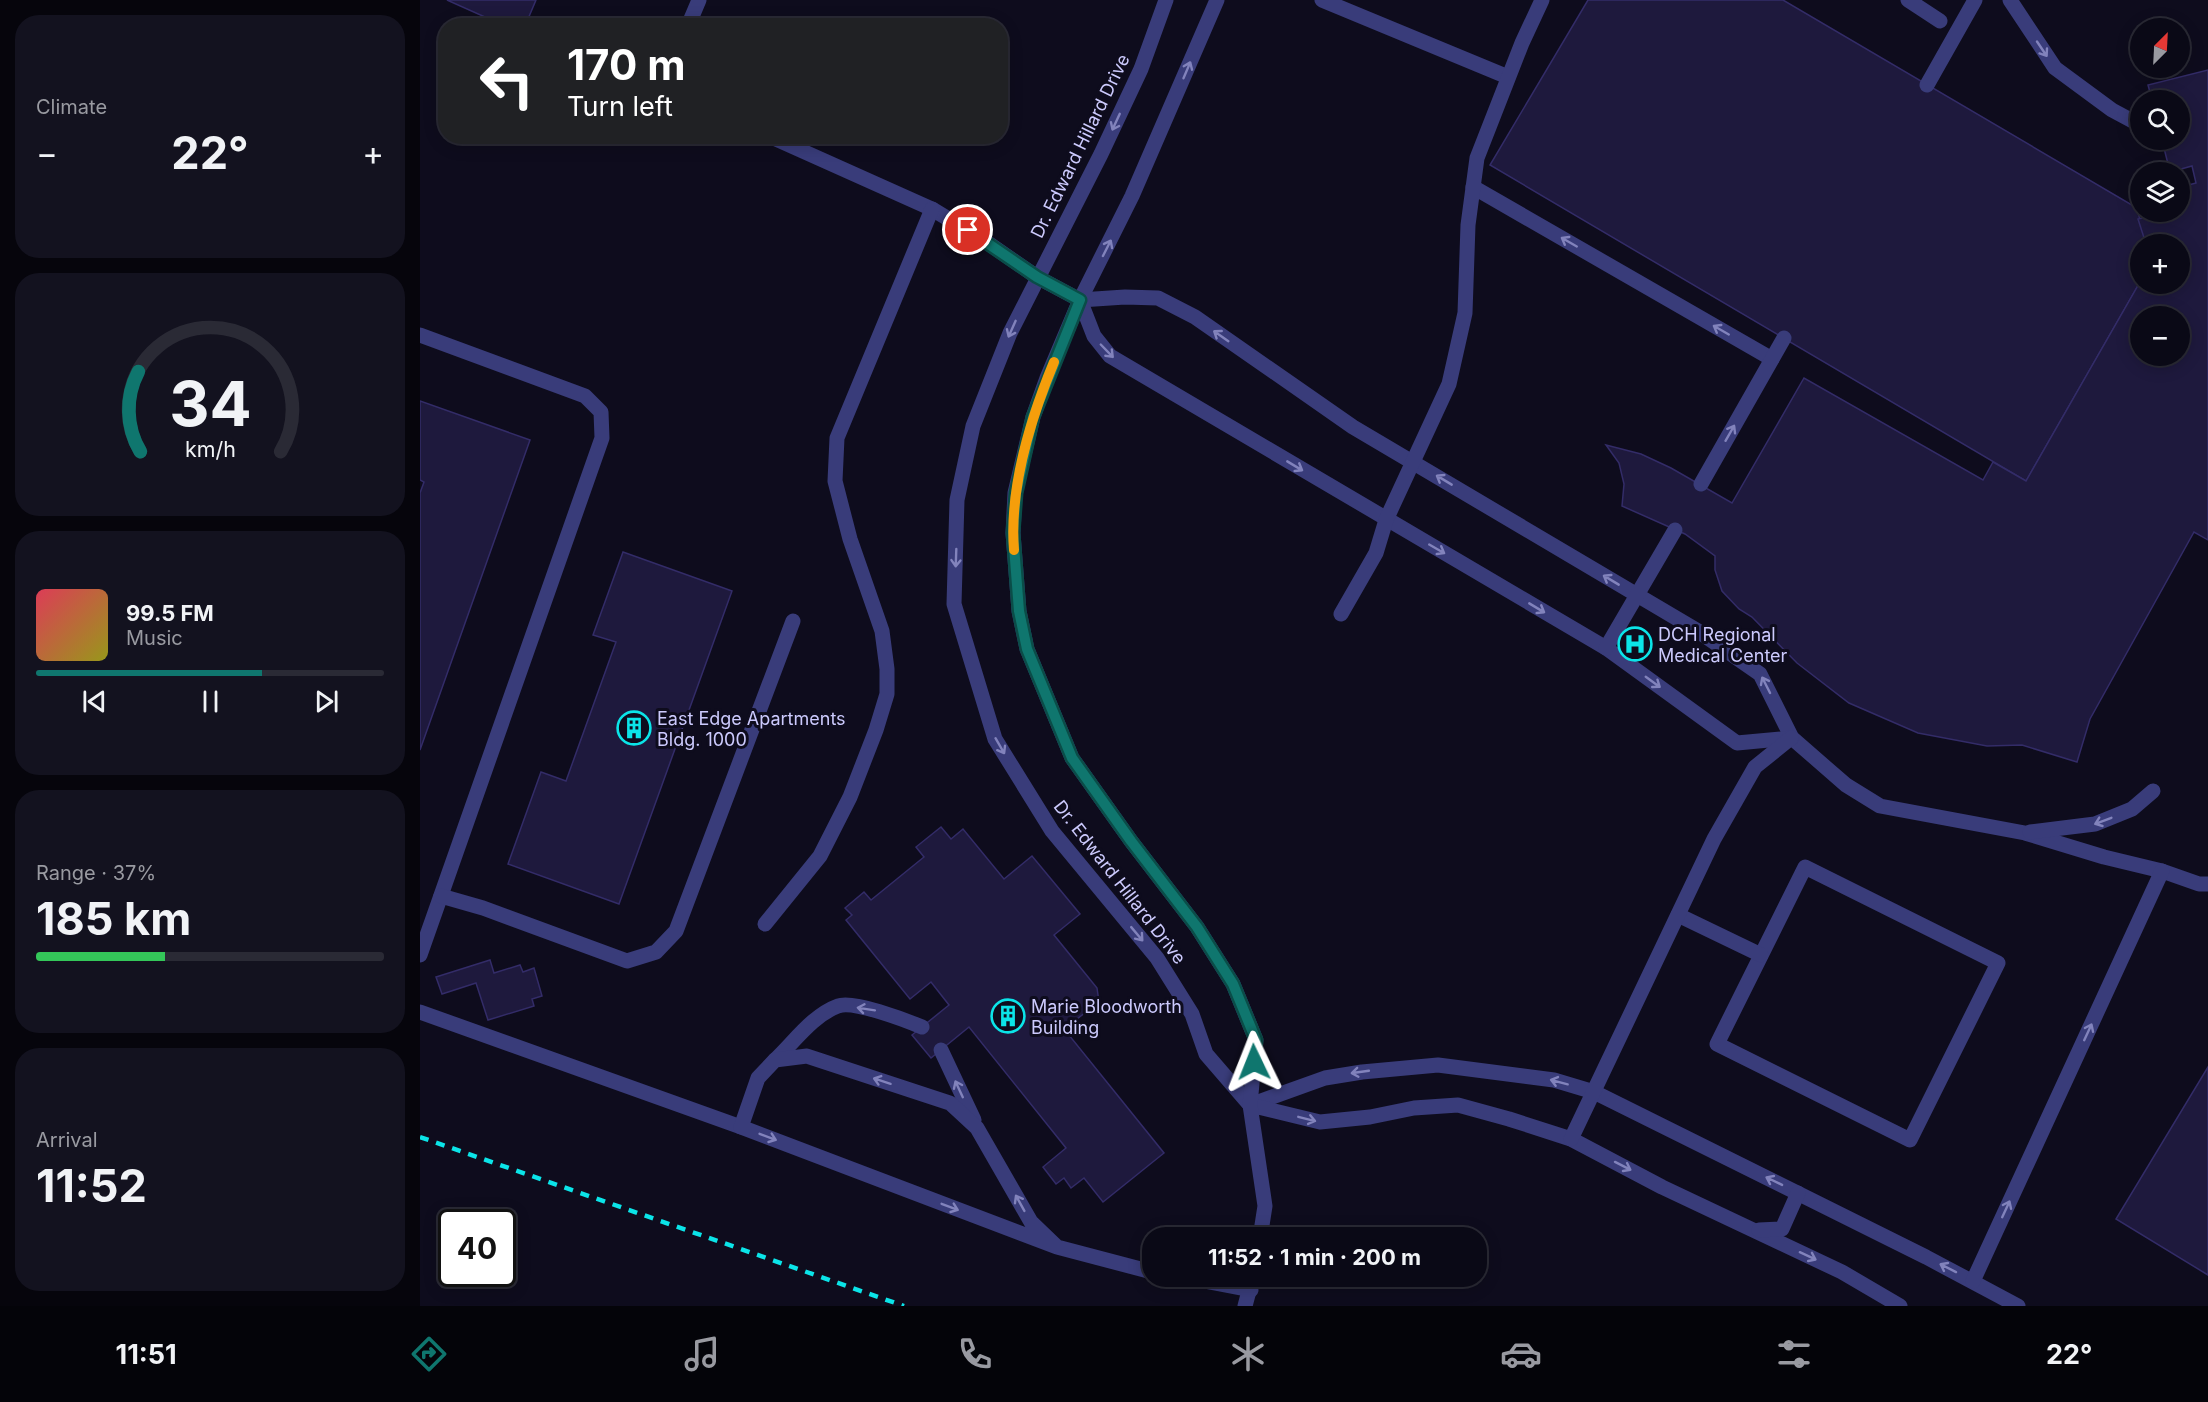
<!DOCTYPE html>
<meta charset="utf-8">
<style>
body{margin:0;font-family:Inter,sans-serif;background:#13121f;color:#f1f3f6;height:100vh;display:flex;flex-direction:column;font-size:22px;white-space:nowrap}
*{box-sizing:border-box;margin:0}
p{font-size:20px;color:#999aa1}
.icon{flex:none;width:33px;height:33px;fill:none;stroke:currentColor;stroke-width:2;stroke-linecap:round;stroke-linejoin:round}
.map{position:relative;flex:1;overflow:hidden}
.side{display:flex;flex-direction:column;gap:15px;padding:15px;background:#06050c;width:420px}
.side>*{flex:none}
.banner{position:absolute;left:18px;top:18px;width:570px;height:126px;border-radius:24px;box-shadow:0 3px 15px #0003,0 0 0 2px #2a2a35;background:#202124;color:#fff;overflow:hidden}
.needle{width:39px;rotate:24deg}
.buttons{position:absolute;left:1710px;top:18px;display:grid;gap:12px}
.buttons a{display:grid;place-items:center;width:60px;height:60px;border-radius:50%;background:#0a0916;box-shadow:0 3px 15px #0003,0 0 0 2px #2a2a35;font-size:30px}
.speed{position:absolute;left:18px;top:1209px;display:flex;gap:12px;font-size:30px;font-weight:700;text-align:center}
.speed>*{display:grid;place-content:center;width:78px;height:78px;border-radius:50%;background:#0a0916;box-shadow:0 3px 15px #0003,0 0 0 2px #2a2a35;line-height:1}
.speed .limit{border:3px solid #111;border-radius:9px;background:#fff;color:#111}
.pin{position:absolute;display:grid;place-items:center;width:51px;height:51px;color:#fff;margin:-26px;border:3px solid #fff;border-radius:50%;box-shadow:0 2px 6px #0007}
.me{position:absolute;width:66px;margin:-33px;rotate:358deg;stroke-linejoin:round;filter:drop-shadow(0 0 4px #0008)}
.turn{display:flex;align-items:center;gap:21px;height:126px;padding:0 30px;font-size:27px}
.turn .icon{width:78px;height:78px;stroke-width:2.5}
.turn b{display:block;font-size:42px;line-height:51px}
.big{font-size:45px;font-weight:700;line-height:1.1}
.side .card{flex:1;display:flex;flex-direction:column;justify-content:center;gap:9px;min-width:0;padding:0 21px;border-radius:24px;background:#13121f}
.side .dial{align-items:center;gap:0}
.dial svg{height:156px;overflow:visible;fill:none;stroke:#2a2a35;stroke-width:7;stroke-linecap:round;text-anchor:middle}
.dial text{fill:#f1f3f6;stroke:none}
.song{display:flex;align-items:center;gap:18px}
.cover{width:72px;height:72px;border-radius:9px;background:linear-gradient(135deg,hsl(350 70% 55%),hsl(60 70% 35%))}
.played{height:6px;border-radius:3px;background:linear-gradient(90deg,#0f766e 65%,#2a2a35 65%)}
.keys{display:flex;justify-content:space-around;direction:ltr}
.heat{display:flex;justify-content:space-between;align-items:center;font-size:33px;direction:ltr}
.charge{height:9px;border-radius:4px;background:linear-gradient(90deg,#34c759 37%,#2a2a35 0)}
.trip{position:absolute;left:722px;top:1227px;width:345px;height:60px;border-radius:24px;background:#0a0916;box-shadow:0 3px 15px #0003,0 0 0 2px #2a2a35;font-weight:700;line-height:60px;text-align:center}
.menu{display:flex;height:96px;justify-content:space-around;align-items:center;background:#040409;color:#999aa1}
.menu .icon{width:42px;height:42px}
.menu .on{color:#0f766e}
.menu b{font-size:27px;color:#f1f3f6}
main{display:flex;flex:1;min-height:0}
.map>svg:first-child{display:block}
.building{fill:#1e193d;stroke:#332c68;stroke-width:1.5;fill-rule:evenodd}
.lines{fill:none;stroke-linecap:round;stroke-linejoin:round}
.service{stroke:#393c7a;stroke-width:15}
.minor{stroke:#393c7a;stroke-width:15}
.tertiary{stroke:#393c7a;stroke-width:15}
.rail{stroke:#0be4e8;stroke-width:4.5;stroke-dasharray:9 8;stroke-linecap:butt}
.oneway{stroke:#8283bc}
.route-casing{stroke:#0a4d48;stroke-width:15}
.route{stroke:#0f766e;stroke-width:10}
.slow{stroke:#f59e0b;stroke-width:10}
.labels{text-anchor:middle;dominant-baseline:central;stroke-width:6;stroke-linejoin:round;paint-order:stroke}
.street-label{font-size:18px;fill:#cccafd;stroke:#0e0c1d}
.poi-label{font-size:18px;fill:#cccafd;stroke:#0e0c1d;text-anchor:start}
</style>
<main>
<section class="side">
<div class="card"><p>Climate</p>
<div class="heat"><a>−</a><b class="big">22°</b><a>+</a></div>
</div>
<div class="card dial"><svg viewBox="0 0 100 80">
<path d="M14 69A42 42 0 1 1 86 69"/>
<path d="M14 69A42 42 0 0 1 13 28" stroke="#0f766e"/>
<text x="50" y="56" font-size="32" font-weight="700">34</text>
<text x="50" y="72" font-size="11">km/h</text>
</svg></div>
<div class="card">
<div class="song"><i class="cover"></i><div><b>99.5 FM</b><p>Music</p></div></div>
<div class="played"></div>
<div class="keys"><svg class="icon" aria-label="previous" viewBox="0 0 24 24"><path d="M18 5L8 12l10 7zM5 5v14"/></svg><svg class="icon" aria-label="pause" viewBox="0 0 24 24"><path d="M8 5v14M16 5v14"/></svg><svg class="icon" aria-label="next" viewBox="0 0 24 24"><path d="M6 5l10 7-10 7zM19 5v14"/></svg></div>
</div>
<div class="card"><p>Range · 37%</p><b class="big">185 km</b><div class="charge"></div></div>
<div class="card"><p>Arrival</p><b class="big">11:52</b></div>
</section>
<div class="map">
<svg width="1788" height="1306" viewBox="0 0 1788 1306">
<rect width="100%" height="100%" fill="#0e0c1d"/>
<g class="building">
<path d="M 27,0 L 116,0 L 105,26 L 85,26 Z"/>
<path d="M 1168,0 L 1363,0 L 1717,208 L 1726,244 L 1720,244 L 1720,282 L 1606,481 L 1070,165 Z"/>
<path d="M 1788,70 L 1788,540 L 1774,532 L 1670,719 L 1657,762 L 1602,745 L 1567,746 L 1498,733 L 1429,703 L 1377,663 L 1332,617 L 1319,609 L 1302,591 L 1295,570 L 1295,556 L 1265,534 L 1202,506 L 1204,484 L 1199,463 L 1186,445 L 1221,454 L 1251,468 L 1312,503 L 1384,378 L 1563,480 L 1573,462 L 1606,481 L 1720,282 L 1760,284 L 1760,244 L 1726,244 L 1718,219 L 1745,212 L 1760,212 L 1760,198 L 1765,186 L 1776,183 L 1772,166 L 1750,172 L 1742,140 L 1760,140 L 1760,100 L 1732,100 L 1728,85 ZM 1720,316 L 1760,316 L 1760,356 L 1720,356 Z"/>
<path d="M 0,401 L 110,440 L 0,750 L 0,493 L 4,482 L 0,480 Z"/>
<path d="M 203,552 L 312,591 L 199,904 L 88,864 L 121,772 L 146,781 L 196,642 L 173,635 Z"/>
<path d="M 521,827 L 531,839 L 543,829 L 584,879 L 612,856 L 660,914 L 634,935 L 677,988 L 679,1002 L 644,1029 L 744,1153 L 683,1202 L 664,1178 L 651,1188 L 644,1178 L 636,1184 L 623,1167 L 646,1148 L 549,1027 L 511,1058 L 492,1035 L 529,1005 L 511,982 L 490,999 L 426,920 L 432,915 L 425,908 L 444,892 L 451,900 L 504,857 L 496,847 Z"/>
<path d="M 70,960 L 74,973 L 100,965 L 103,972 L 114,968 L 122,996 L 112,999 L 114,1006 L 68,1020 L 56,983 L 22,994 L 16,977 Z"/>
<path d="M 1788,1067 L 1788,1275 L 1696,1219 Z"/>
</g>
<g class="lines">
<g class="service">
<path d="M 902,0 L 1088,77"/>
<path d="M 1488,0 L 1520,21"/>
<path d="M 1590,0 L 1635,68 L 1692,110 L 1720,125"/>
<path d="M 268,26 L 279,0"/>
<path d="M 1507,85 L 1555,0"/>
<path d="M 349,136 L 512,209 L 565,241 L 617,277 L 660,300 L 705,297 L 738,298 L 775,317 L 933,427 L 1278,631 L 1340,674 L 1372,738 L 1426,785 L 1460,806 L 1605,833 L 1684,857 L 1742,871 L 1779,884 L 1788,884"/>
<path d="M 1053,187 L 1352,359"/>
<path d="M 660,300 L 674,336 L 690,356 L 1186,648 L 1317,743 L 1372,738"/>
<path d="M 0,335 L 165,396 L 181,412 L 182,438 L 0,955"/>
<path d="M 1281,484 L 1364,338"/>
<path d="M 921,614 L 956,553 L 966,520 L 1029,384 L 1045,313 L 1048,225 L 1057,158 L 1102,43 L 1122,0"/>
<path d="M 1186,648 L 1255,530"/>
<path d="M 1610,832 L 1675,824 L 1712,809 L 1733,791"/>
<path d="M 1385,867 L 1578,963 L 1490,1140 L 1297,1044 Z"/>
<path d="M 21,896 L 63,908 L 207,961 L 236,952 L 256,931 L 373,621"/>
<path d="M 1258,915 L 1341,955"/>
<path d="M 0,1012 L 321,1127"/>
<path d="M 521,1050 L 554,1120"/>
<path d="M 355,1060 C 374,1042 393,1015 418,1006 C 433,1000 485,1020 502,1027"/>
<path d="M 830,1105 L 905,1078 L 942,1072 L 1018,1065 L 1134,1080 L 1174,1092 L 1506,1257 L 1598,1306"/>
<path d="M 830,1105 L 900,1122 L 950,1117 L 994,1108 L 1038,1105 L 1089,1119 L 1151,1139 L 1242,1187 L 1422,1272 L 1480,1306"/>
<path d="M 1151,1139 L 1294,839 L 1335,767 L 1371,738"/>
<path d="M 1339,1230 L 1362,1229 L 1378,1193"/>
<path d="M 637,1247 L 611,1222 L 557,1128 L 530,1103 L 387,1056 L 355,1060 L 338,1078 L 321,1127 L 637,1247 L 732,1272"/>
<path d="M 758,1276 L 831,1290"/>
<path d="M 1553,1281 L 1742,871"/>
</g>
<path class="minor" d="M 345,924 L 400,856 L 430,797 L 456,730 L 467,694 L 467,669 L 462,631 L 430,539 L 415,481 L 417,438 L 512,209"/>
<g class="tertiary">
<path d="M 746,0 L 721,69 L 681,154 L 590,333 L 553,426 L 537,500 L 534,604 L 575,739 L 632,831 L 737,958 L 772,1014 L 786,1054 L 830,1105"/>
<path d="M 797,0 L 712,196 L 660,300 L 627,378 L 613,417 L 595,493 L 593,533 L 599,611 L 607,649 L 652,758 L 711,841 L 777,927 L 813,984 L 836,1040 L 830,1105 L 845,1206 L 840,1238"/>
<path d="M 825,1306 L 833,1276"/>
</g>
<path class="rail" d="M 0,1137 L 484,1306"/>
</g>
<defs><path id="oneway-shaft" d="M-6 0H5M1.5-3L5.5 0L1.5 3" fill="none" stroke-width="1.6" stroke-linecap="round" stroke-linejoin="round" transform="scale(1.5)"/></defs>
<g class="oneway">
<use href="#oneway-shaft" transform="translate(1622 49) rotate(56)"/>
<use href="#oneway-shaft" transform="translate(767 70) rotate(-67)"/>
<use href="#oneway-shaft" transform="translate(696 122) rotate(115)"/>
<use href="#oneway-shaft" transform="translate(1149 242) rotate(-150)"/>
<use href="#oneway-shaft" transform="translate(687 248) rotate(-63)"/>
<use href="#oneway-shaft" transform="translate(592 329) rotate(114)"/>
<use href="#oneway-shaft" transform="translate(1301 330) rotate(-150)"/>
<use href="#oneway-shaft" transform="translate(801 336) rotate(-145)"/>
<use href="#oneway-shaft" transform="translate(687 351) rotate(46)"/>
<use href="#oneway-shaft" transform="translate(1310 433) rotate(-60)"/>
<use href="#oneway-shaft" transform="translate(875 466) rotate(31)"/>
<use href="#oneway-shaft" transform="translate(1024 480) rotate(-149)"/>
<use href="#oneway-shaft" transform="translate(1017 549) rotate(30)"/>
<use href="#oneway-shaft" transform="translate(536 558) rotate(92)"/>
<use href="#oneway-shaft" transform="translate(1191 580) rotate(-149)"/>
<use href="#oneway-shaft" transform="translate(1117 608) rotate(31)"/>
<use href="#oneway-shaft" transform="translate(1233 682) rotate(36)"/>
<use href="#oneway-shaft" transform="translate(1346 685) rotate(-117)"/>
<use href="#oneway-shaft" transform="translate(580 746) rotate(60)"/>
<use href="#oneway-shaft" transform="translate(1683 821) rotate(159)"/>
<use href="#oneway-shaft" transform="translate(717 934) rotate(50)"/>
<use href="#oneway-shaft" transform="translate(446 1009) rotate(-171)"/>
<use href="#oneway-shaft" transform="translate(1668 1032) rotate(-65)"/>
<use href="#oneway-shaft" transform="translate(940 1072) rotate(172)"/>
<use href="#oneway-shaft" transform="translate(462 1081) rotate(-162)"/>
<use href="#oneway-shaft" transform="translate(1139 1082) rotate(-165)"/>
<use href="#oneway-shaft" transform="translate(539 1089) rotate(-115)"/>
<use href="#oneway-shaft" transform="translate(887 1119) rotate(14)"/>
<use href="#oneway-shaft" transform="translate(348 1137) rotate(21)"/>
<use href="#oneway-shaft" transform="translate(1203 1166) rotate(27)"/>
<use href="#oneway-shaft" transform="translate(1354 1181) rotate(-154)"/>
<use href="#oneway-shaft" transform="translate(600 1203) rotate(-119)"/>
<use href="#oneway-shaft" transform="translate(530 1207) rotate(21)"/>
<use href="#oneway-shaft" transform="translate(1586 1209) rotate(-65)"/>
<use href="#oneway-shaft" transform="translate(1388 1256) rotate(25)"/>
<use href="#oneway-shaft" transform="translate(1528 1268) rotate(-153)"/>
</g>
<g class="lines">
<defs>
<path id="route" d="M 548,230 L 617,277 L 660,300 L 613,417 L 596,493 L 593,533 L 599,611 L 607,649 L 652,758 L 711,841 L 777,927 L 813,984 L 836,1040 L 834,1062"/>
</defs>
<use href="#route" class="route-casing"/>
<use href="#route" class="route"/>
<path class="slow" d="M 594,550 C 589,487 610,420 634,362"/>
</g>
<defs>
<symbol id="hospital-ring" viewBox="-11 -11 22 22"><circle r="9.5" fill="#0e0c1d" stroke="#0be4e8" stroke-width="1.5"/><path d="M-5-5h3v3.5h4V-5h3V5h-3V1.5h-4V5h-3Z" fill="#0be4e8"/></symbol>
<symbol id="building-ring" viewBox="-11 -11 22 22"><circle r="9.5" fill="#0e0c1d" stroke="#0be4e8" stroke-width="1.5"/><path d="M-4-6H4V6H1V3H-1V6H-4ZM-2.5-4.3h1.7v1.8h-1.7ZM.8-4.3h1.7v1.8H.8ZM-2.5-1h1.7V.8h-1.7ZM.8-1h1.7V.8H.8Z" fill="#0be4e8"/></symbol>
</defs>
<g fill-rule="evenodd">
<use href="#hospital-ring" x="1196" y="625" width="38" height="38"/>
<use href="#building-ring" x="195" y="709" width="38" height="38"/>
<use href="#building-ring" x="569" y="997" width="38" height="38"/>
</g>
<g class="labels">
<g class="street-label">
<text transform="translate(660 146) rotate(-64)">Dr. Edward Hillard Drive</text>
<text transform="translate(700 882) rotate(52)">Dr. Edward Hillard Drive</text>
</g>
<g class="poi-label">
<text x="1238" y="634">DCH Regional<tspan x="1238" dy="21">Medical Center</tspan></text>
<text x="237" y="718">East Edge Apartments<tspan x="237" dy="21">Bldg. 1000</tspan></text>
<text x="611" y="1006">Marie Bloodworth<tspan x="611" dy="21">Building</tspan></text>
</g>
</g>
</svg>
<div class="buttons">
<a><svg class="needle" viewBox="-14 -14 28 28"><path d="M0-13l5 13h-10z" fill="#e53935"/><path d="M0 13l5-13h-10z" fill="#999aa1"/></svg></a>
<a><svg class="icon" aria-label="search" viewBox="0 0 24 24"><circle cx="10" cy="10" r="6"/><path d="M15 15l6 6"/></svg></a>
<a><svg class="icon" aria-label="layers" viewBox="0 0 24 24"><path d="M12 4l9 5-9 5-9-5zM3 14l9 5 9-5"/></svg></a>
<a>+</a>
<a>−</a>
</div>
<div class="speed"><div class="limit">40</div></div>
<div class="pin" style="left:548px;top:230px;background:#d93025"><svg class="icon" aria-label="arrive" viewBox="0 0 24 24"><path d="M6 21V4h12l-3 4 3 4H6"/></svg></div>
<svg class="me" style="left:834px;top:1062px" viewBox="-20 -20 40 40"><path d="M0-17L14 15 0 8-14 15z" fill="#0f766e" stroke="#fff" stroke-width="4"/></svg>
<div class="trip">11:52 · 1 min · 200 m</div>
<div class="banner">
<div class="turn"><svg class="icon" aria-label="left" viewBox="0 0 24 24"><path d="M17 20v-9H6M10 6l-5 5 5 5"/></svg><div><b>170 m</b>Turn left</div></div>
</div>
</div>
</main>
<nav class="menu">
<b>11:51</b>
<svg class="icon on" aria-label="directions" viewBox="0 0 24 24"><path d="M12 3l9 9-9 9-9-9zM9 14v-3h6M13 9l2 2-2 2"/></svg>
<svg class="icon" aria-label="music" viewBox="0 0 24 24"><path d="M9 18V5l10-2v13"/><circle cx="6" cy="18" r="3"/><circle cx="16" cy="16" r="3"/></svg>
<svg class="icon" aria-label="phone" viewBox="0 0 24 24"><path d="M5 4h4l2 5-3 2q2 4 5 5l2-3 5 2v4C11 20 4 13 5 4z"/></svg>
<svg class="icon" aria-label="climate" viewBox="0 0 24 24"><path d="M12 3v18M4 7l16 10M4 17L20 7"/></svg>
<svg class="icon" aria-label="car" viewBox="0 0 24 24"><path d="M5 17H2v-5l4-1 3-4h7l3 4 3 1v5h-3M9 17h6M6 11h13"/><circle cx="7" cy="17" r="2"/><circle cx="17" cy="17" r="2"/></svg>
<svg class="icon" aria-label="filters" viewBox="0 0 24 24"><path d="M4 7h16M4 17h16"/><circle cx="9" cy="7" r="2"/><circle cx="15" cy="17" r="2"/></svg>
<b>22°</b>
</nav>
